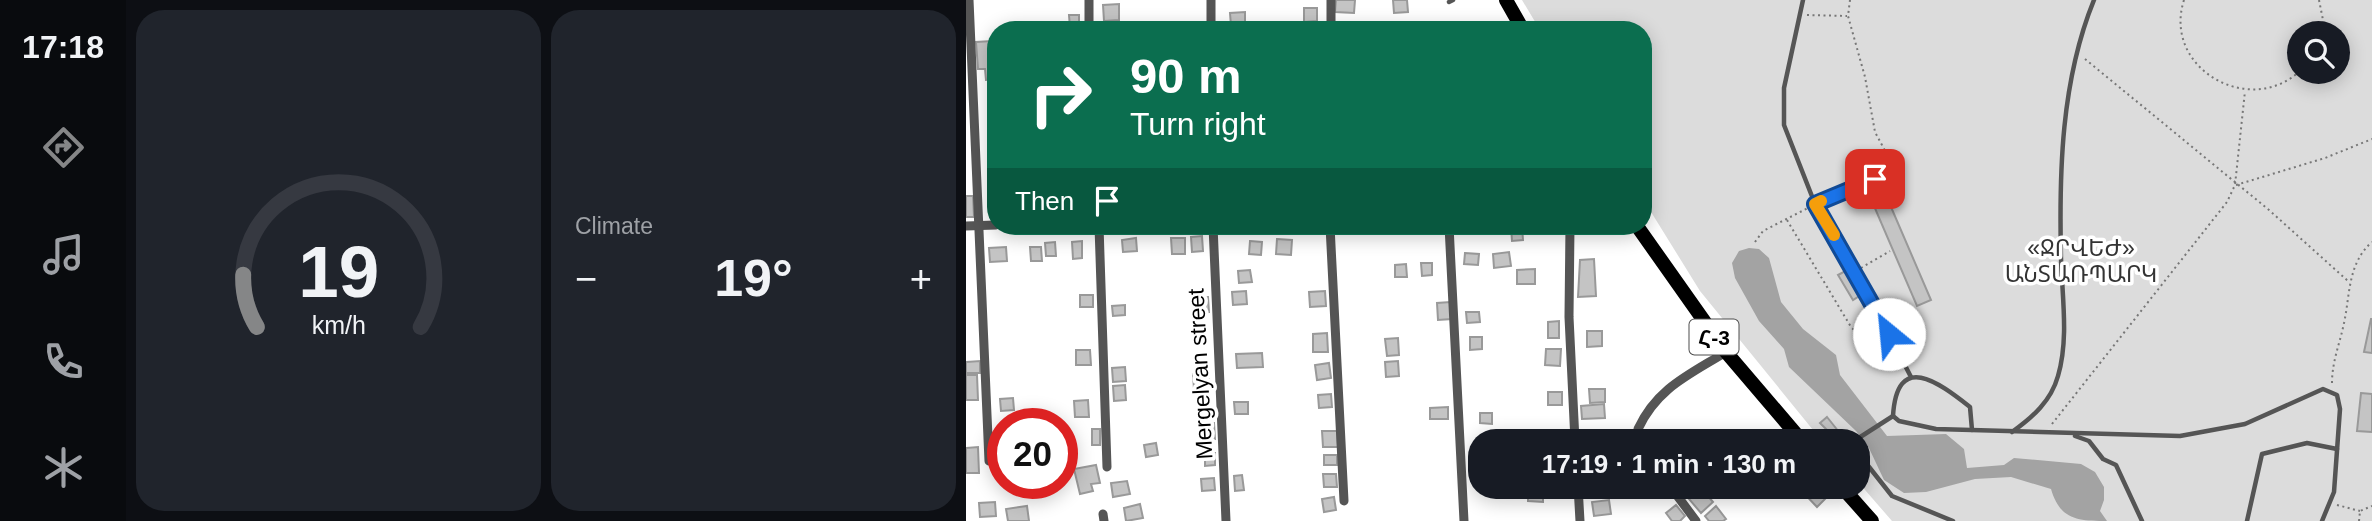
<!DOCTYPE html>
<meta charset="utf-8">
<style>
body{margin:0;font-family:Arial,"Noto Sans Armenian",sans-serif;background:#20242c;color:#f1f3f6;height:100vh;display:flex;flex-direction:column;font-size:26px;white-space:nowrap}
*{box-sizing:border-box;margin:0}
p{font-size:23px;color:#9ea1a6}
.icon{flex:none;width:38px;height:38px;fill:none;stroke:currentColor;stroke-width:2;stroke-linecap:round;stroke-linejoin:round}
.map{position:relative;flex:1;overflow:hidden}
.details{display:flex;flex-direction:column;gap:10px;padding:10px;background:#0d0f14;width:840px}
.details>*{flex:none}
.top-card{position:absolute;left:21px;top:21px;width:665px;height:214px;border-radius:28px;box-shadow:0 4px 18px #0003;background:#0b6e4f;color:#fff;overflow:hidden}
.fabs{position:absolute;left:1321px;top:21px;display:grid;gap:14px}
.fabs a{display:grid;place-items:center;width:63px;height:63px;border-radius:50%;background:#171b24;box-shadow:0 4px 18px #0003;font-size:35px}
.speed{position:absolute;left:21px;top:408px;display:flex;gap:14px;font-size:35px;font-weight:700;text-align:center}
.speed>*{display:grid;place-content:center;width:91px;height:91px;border-radius:50%;background:#171b24;box-shadow:0 4px 18px #0003;line-height:1}
.speed .limit{border:10px solid #d22;background:#fff;color:#111}
.pin{position:absolute;display:grid;place-items:center;width:60px;height:60px;color:#fff;margin:-30px;border-radius:14px;box-shadow:0 4px 10px #0006}
.me{position:absolute;width:77px;margin:-38px;rotate:332deg;stroke-linejoin:round;filter:drop-shadow(0 0 5px #0008)}
.turn{display:flex;align-items:center;gap:24px;height:147px;padding:0 28px;font-size:32px}
.turn .icon{width:91px;height:91px;stroke-width:2.5}
.turn b{display:block;font-size:49px;line-height:60px}
.then{display:flex;align-items:center;height:66px;padding:0 28px;background:#0003;gap:14px;font-size:26px}
.big{font-size:52px;font-weight:600;line-height:1.1}
.details .widget{flex:1;display:flex;flex-direction:column;justify-content:center;gap:10px;min-width:0;padding:0 24px;border-radius:28px;background:#20242c}
.details .dial{align-items:center;gap:0}
.dial svg{height:182px;overflow:visible;fill:none;stroke:#363941;stroke-width:7;stroke-linecap:round;text-anchor:middle}
.dial text{fill:#f1f3f6;stroke:none}
.heat{display:flex;justify-content:space-between;align-items:center;font-size:38px;direction:ltr}
.details .tiles{flex:1;display:grid;gap:10px;grid-template-columns:repeat(2,1fr)}
.trip{position:absolute;left:502px;top:429px;width:402px;height:70px;border-radius:28px;background:#171b24;box-shadow:0 4px 18px #0003;font-weight:600;line-height:70px;text-align:center}
main{display:flex;flex:1;min-height:0}
.tabs{display:flex;flex-direction:column;width:126px;justify-content:space-around;align-items:center;background:#090b0e;color:#9ea1a6}
.tabs .icon{width:49px;height:49px}
.tabs .current{color:#858687}
.tabs b{font-size:32px;color:#f1f3f6}
.map>svg:first-child{display:block}
.green{fill:#dcdcdc;fill-rule:evenodd}
.water{fill:#a3a3a3}
.building{fill:#c4c4c4;stroke:#999;stroke-width:2}
.lines{fill:none;stroke-linecap:round;stroke-linejoin:round}
.path{stroke:#777;stroke-width:2;stroke-dasharray:2 3.5;stroke-linecap:butt}
.lane{stroke:#555;stroke-width:4.5}
.street{stroke:#555;stroke-width:9}
.primary{stroke:#000;stroke-width:14}
.route-casing{stroke:#114b97;stroke-width:18}
.route{stroke:#1a73e8;stroke-width:12}
.slow{stroke:#f59e0b;stroke-width:12}
.labels{text-anchor:middle;dominant-baseline:central;stroke-width:7;stroke-linejoin:round;paint-order:stroke}
.shield{fill:#fff;stroke:#4c4c4c;stroke-width:2}
.shield-label{font-size:21px;font-weight:bold;fill:#000}
.park-label{font-size:23px;fill:#333;stroke:#fff}
.street-label{font-size:23px;fill:#000;stroke:#fff}
</style>
<main>
<nav class="tabs">
<b>17:18</b>
<svg class="icon current" aria-label="directions" viewBox="0 0 24 24"><path d="M12 3l9 9-9 9-9-9zM9 14v-3h6M13 9l2 2-2 2"/></svg>
<svg class="icon" aria-label="music" viewBox="0 0 24 24"><path d="M9 18V5l10-2v13"/><circle cx="6" cy="18" r="3"/><circle cx="16" cy="16" r="3"/></svg>
<svg class="icon" aria-label="phone" viewBox="0 0 24 24"><path d="M5 4h4l2 5-3 2q2 4 5 5l2-3 5 2v4C11 20 4 13 5 4z"/></svg>
<svg class="icon" aria-label="climate" viewBox="0 0 24 24"><path d="M12 3v18M4 7l16 10M4 17L20 7"/></svg>
</nav>
<section class="details">
<div class="tiles">
<div class="widget dial"><svg viewBox="0 0 100 80">
<path d="M14 69A42 42 0 1 1 86 69"/>
<path d="M14 69A42 42 0 0 1 8 46" stroke="#858687"/>
<text x="50" y="56" font-size="32" font-weight="700">19</text>
<text x="50" y="72" font-size="11">km/h</text>
</svg></div>
<div class="widget"><p>Climate</p>
<div class="heat"><a>−</a><b class="big">19°</b><a>+</a></div>
</div>
</div>
</section>
<div class="map">
<svg width="1406" height="521" viewBox="0 0 1406 521">
<rect width="100%" height="100%" fill="#fff"/>
<path class="green" d="M 556,0 L 1406,0 L 1406,521 L 926,521 L 893,483 L 892,441 L 856,441 L 734,291 L 677,199 L 677,30 L 574,30 ZM 1334,33 L 1372,33 L 1372,72 L 1334,72 Z"/>
<path class="water" d="M 783,248 L 793,249 L 803,258 L 815,302 L 837,329 L 870,355 L 874,375 L 921,436 L 980,434 L 998,449 L 1001,468 L 1038,465 L 1048,458 L 1115,464 L 1129,472 L 1138,487 L 1138,500 L 1134,511 L 1141,521 C 1112,521 1094,520 1085,489 L 1045,477 L 1009,479 L 960,492 L 938,493 L 918,480 L 902,446 L 890,431 L 823,367 L 818,349 L 793,321 L 769,278 L 766,263 L 773,251 Z"/>
<g class="building">
<path d="M 370,0 L 389,0 L 388,13 L 369,12 Z"/>
<path d="M 427,0 L 441,0 L 442,12 L 428,13 Z"/>
<path d="M 153,4 L 153,20 L 138,21 L 137,5 Z"/>
<path d="M 338,8 L 351,8 L 351,21 L 338,22 Z"/>
<path d="M 279,12 L 279,25 L 265,26 L 264,13 Z"/>
<path d="M 103,15 L 113,15 L 113,28 L 104,28 Z"/>
<path d="M 26,41 L 27,47 L 30,47 L 30,79 L 20,80 L 19,69 L 12,69 L 10,42 Z"/>
<path d="M 0,196 L 7,196 L 8,217 L 0,217 Z"/>
<path d="M 922,200 L 965,300 L 951,306 L 908,206 Z"/>
<path d="M 545,226 L 556,226 L 557,240 L 546,241 Z"/>
<path d="M 236,236 L 237,251 L 226,252 L 225,237 Z"/>
<path d="M 170,238 L 171,251 L 157,252 L 156,240 Z"/>
<path d="M 205,238 L 219,238 L 219,254 L 206,254 Z"/>
<path d="M 311,239 L 326,240 L 325,255 L 310,254 Z"/>
<path d="M 116,241 L 116,258 L 107,259 L 106,242 Z"/>
<path d="M 284,241 L 296,242 L 295,255 L 283,254 Z"/>
<path d="M 89,242 L 90,256 L 80,256 L 79,243 Z"/>
<path d="M 40,247 L 41,261 L 24,262 L 23,248 Z"/>
<path d="M 64,247 L 75,247 L 76,261 L 65,261 Z"/>
<path d="M 543,252 L 545,266 L 528,268 L 527,254 Z"/>
<path d="M 499,253 L 513,254 L 512,265 L 498,264 Z"/>
<path d="M 628,259 L 630,296 L 612,297 L 614,260 Z"/>
<path d="M 455,263 L 466,263 L 466,275 L 456,276 Z"/>
<path d="M 440,264 L 441,277 L 429,277 L 429,265 Z"/>
<path d="M 569,269 L 569,284 L 551,284 L 551,270 Z"/>
<path d="M 883,269 L 898,293 L 887,300 L 872,275 Z"/>
<path d="M 284,270 L 286,282 L 273,283 L 272,271 Z"/>
<path d="M 280,291 L 281,304 L 267,305 L 266,292 Z"/>
<path d="M 359,291 L 360,306 L 344,307 L 343,292 Z"/>
<rect x="114" y="295" width="13" height="12"/>
<path d="M 242,297 L 243,312 L 231,313 L 230,298 Z"/>
<path d="M 484,302 L 486,319 L 472,320 L 471,303 Z"/>
<path d="M 159,305 L 159,315 L 147,316 L 146,306 Z"/>
<path d="M 500,312 L 513,312 L 514,322 L 501,323 Z"/>
<path d="M 1405,319 L 1406,319 L 1406,353 L 1398,352 Z"/>
<path d="M 593,321 L 593,338 L 582,338 L 582,322 Z"/>
<path d="M 621,331 L 636,331 L 636,346 L 621,347 Z"/>
<path d="M 361,333 L 362,352 L 347,352 L 347,334 Z"/>
<path d="M 504,337 L 516,337 L 516,349 L 504,350 Z"/>
<path d="M 432,338 L 433,355 L 421,356 L 419,339 Z"/>
<path d="M 580,349 L 595,349 L 594,366 L 579,365 Z"/>
<path d="M 110,350 L 124,350 L 125,365 L 110,365 Z"/>
<path d="M 296,353 L 297,367 L 271,368 L 270,354 Z"/>
<path d="M 14,361 L 14,373 L 0,373 L 0,362 Z"/>
<path d="M 432,361 L 433,376 L 420,377 L 419,362 Z"/>
<path d="M 363,363 L 365,378 L 351,380 L 349,365 Z"/>
<path d="M 159,367 L 160,381 L 147,382 L 146,368 Z"/>
<path d="M 242,372 L 243,387 L 228,389 L 227,374 Z"/>
<path d="M 0,375 L 11,375 L 12,400 L 0,400 Z"/>
<path d="M 159,385 L 160,400 L 148,401 L 147,386 Z"/>
<path d="M 623,389 L 639,389 L 639,402 L 624,403 Z"/>
<rect x="582" y="392" width="14" height="13"/>
<path d="M 1395,393 L 1406,394 L 1406,432 L 1391,431 Z"/>
<path d="M 365,394 L 366,407 L 353,408 L 352,395 Z"/>
<path d="M 47,398 L 48,410 L 35,411 L 34,399 Z"/>
<path d="M 122,400 L 123,417 L 109,417 L 108,401 Z"/>
<path d="M 268,402 L 282,402 L 282,414 L 269,414 Z"/>
<path d="M 638,404 L 639,418 L 616,419 L 615,406 Z"/>
<path d="M 482,407 L 482,419 L 464,419 L 464,408 Z"/>
<path d="M 514,413 L 526,413 L 526,424 L 514,423 Z"/>
<path d="M 861,417 L 877,437 L 872,441 L 854,423 Z"/>
<path d="M 248,423 L 249,439 L 233,440 L 232,424 Z"/>
<rect x="126" y="429" width="8" height="16"/>
<path d="M 356,431 L 371,431 L 372,447 L 357,447 Z"/>
<path d="M 190,443 L 192,455 L 180,457 L 178,445 Z"/>
<path d="M 12,447 L 13,473 L 0,473 L 0,448 Z"/>
<path d="M 239,453 L 249,453 L 249,465 L 239,466 Z"/>
<rect x="358" y="455" width="13" height="10"/>
<rect x="506" y="460" width="8" height="16"/>
<path d="M 130,465 L 134,483 L 125,484 L 127,491 L 114,494 L 108,469 Z"/>
<path d="M 357,474 L 370,474 L 371,487 L 358,487 Z"/>
<path d="M 276,475 L 278,490 L 269,491 L 268,476 Z"/>
<path d="M 248,478 L 249,490 L 236,491 L 235,479 Z"/>
<path d="M 161,481 L 164,494 L 147,497 L 145,483 Z"/>
<path d="M 562,486 L 577,486 L 577,502 L 562,501 Z"/>
<path d="M 837,486 L 851,486 L 861,497 L 851,507 L 834,489 Z"/>
<path d="M 736,489 L 747,502 L 735,513 L 723,499 Z"/>
<path d="M 368,497 L 370,510 L 358,512 L 356,499 Z"/>
<path d="M 643,500 L 645,514 L 628,516 L 626,502 Z"/>
<path d="M 29,502 L 30,516 L 14,517 L 13,503 Z"/>
<path d="M 174,504 L 177,518 L 160,521 L 158,508 Z"/>
<path d="M 710,505 L 719,516 L 714,521 L 706,521 L 700,513 Z"/>
<path d="M 61,506 L 63,521 L 42,521 L 40,509 Z"/>
<path d="M 750,506 L 760,519 L 757,521 L 743,521 L 739,516 Z"/>
</g>
<g class="lines">
<g class="path">
<path d="M 884,0 L 882,16 L 899,77 L 909,132 L 932,175"/>
<path d="M 1218,0 C 1196,68 1283,118 1334,71"/>
<path d="M 1353,0 L 1357,20 L 1355,33"/>
<path d="M 841,15 L 881,16"/>
<path d="M 1119,59 L 1303,210 L 1382,281"/>
<path d="M 1270,185 L 1359,158 L 1406,139"/>
<path d="M 821,220 L 885,327 L 895,337 L 911,331"/>
<path d="M 789,242 L 797,231 L 842,208"/>
<path d="M 895,268 L 924,251"/>
<path d="M 1366,383 C 1366,360 1375,341 1379,318 C 1384,291 1383,262 1406,242"/>
<path d="M 1086,424 L 1261,202 L 1269,185 L 1279,91"/>
<path d="M 1371,505 L 1394,511"/>
<path d="M 1393,521 L 1394,511 L 1406,506"/>
</g>
<g class="lane">
<path d="M 837,0 L 818,88 L 818,125 L 849,204 L 912,313 L 945,377"/>
<path d="M 483,2 L 487,0"/>
<path d="M 849,204 L 909,179"/>
<path d="M 927,416 C 931,351 972,382 1004,407 L 1006,430"/>
<path d="M 1046,432 C 1067,417 1085,401 1092,376 C 1103,339 1096,296 1095,258 C 1093,172 1095,81 1128,0"/>
<path d="M 1109,436 L 1123,441 L 1137,459 L 1150,465 L 1176,521"/>
<path d="M 888,441 L 927,416 L 933,421 L 970,429 L 1214,436 L 1279,424 L 1357,389 L 1371,395 L 1374,409 L 1368,492 L 1356,521"/>
<path d="M 892,453 L 926,496 L 987,521"/>
<path d="M 1281,521 L 1296,454 L 1341,443 L 1371,449"/>
</g>
<g class="street">
<path d="M 3,0 L 23,461"/>
<path d="M 123,0 L 123,30"/>
<path d="M 245,0 L 245,30"/>
<path d="M 365,30 L 365,0"/>
<path d="M 0,226 L 30,225"/>
<path d="M 133,226 L 141,467"/>
<path d="M 247,226 L 260,521"/>
<path d="M 364,226 L 378,501"/>
<path d="M 483,226 L 498,521"/>
<path d="M 604,226 L 603,317 L 609,441"/>
<path d="M 676,441 L 672,429 C 691,388 723,375 760,352"/>
<path d="M 612,486 L 614,521"/>
<path d="M 704,486 L 730,521"/>
<path d="M 137,514 L 138,521"/>
</g>
<g class="primary">
<path d="M 540,0 L 557,30"/>
<path d="M 671,226 L 760,352 L 836,441"/>
<path d="M 875,486 L 906,521"/>
</g>
</g>
<g class="lines">
<defs>
<path id="route" d="M 909,179 L 849,204 L 923,334"/>
</defs>
<use href="#route" class="route-casing"/>
<use href="#route" class="route"/>
<path class="slow" d="M 855,201 L 849,204 L 868,235"/>
</g>
<g class="labels">
<rect class="shield" x="723.5" y="319.5" width="49" height="35" rx="5"/>
<g class="shield-label">
<text x="748" y="337">Հ-3</text>
</g>
<g class="park-label">
<text x="1115" y="248">«ՋՐՎԵԺ»<tspan x="1115" dy="26">ԱՆՏԱՌՊԱՐԿ</tspan></text>
</g>
<g class="street-label">
<text transform="translate(234 374) rotate(-93)">Mergelyan street</text>
</g>
</g>
</svg>
<div class="fabs">
<a><svg class="icon" aria-label="search" viewBox="0 0 24 24"><circle cx="10" cy="10" r="6"/><path d="M15 15l6 6"/></svg></a>
</div>
<div class="speed"><div class="limit">20</div></div>
<div class="pin" style="left:909px;top:179px;background:#d93025"><svg class="icon" aria-label="arrive" viewBox="0 0 24 24"><path d="M6 21V4h12l-3 4 3 4H6"/></svg></div>
<svg class="me" style="left:923px;top:334px" viewBox="-20 -20 40 40"><circle r="19" fill="#fff"/><path d="M0-13L10 11 0 6-10 11z" fill="#1a73e8"/></svg>
<div class="trip">17:19 · 1 min · 130 m</div>
<div class="top-card">
<div class="turn"><svg class="icon" aria-label="right" viewBox="0 0 24 24"><path d="M7 20v-9h11M14 6l5 5-5 5"/></svg><div><b>90 m</b>Turn right</div></div>
<div class="then">Then<svg class="icon" aria-label="arrive" viewBox="0 0 24 24"><path d="M6 21V4h12l-3 4 3 4H6"/></svg></div>
</div>
</div>
</main>
